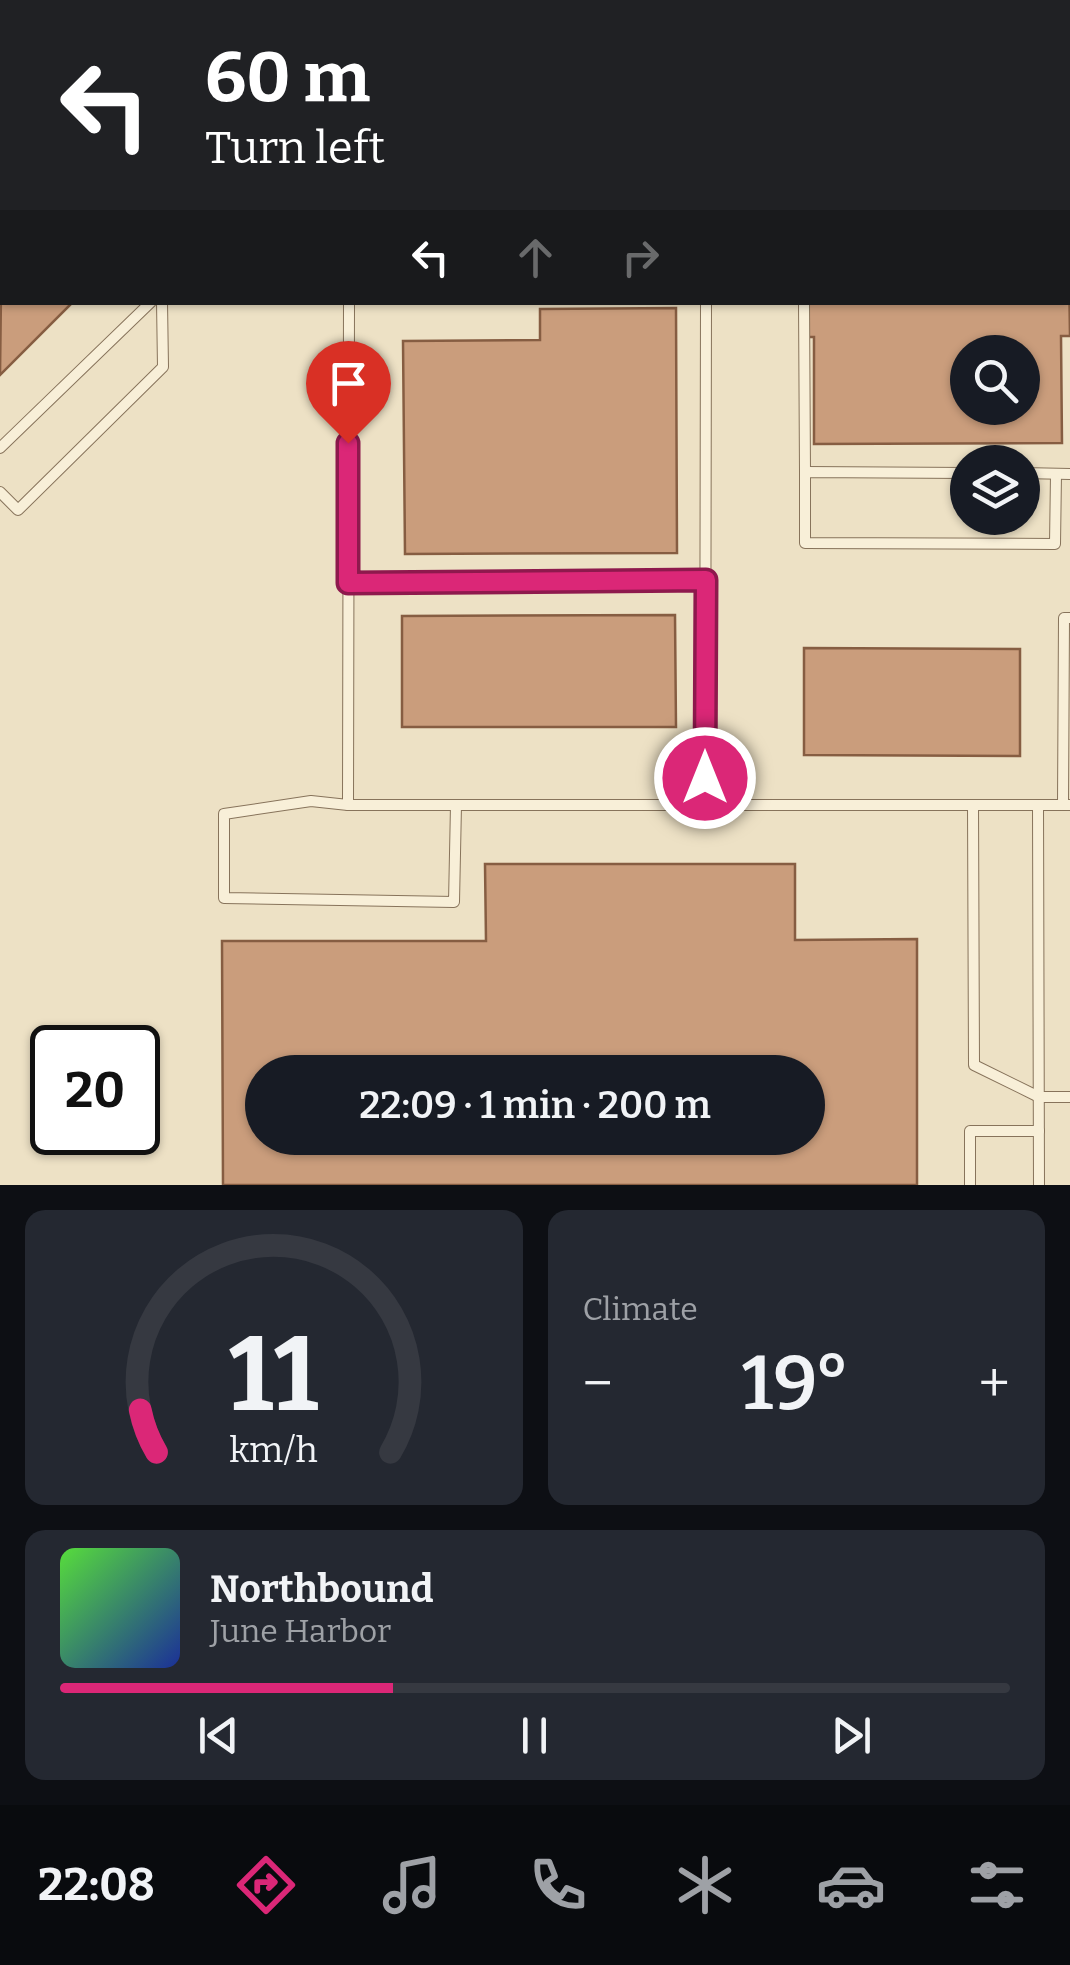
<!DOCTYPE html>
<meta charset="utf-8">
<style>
body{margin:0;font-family:Bitter,serif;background:#242831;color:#f1f3f6;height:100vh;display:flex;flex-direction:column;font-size:38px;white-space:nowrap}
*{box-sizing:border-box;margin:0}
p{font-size:32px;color:#9ea1a6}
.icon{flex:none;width:55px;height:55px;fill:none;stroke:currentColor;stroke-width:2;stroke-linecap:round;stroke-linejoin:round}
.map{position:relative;height:1185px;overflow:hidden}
.side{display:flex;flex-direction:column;gap:25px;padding:25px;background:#0d0f14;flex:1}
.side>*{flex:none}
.guide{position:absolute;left:0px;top:0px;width:1070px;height:305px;box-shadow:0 2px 8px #0004;background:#202124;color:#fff;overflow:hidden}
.controls{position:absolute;left:950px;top:335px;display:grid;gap:20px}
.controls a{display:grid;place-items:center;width:90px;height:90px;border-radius:50%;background:#171b24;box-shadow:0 2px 8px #0004;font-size:50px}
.speed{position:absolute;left:30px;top:1025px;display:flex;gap:20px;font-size:50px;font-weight:700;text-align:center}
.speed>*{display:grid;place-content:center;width:130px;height:130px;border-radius:50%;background:#171b24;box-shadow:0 2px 8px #0004;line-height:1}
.speed .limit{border:5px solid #111;border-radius:15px;background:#fff;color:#111}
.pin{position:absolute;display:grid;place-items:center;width:85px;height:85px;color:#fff;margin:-102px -42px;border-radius:50% 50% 50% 0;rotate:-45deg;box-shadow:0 0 10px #0007}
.pin .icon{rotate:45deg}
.me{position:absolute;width:110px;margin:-55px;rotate:0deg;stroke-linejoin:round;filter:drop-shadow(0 0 8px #0008)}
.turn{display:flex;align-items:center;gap:35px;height:210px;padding:0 40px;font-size:45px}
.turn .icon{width:130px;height:130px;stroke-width:2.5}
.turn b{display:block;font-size:70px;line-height:85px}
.lanes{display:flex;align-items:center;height:95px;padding:0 40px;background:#0003;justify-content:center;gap:50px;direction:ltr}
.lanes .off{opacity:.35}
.big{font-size:75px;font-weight:600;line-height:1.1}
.side .widget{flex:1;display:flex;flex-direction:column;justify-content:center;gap:15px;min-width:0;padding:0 35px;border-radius:20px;background:#242831}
.side .dial{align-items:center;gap:0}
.dial svg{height:260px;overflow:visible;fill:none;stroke:#363941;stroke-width:7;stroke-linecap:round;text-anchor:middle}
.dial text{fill:#f1f3f6;stroke:none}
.song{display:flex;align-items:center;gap:30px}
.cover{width:120px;height:120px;border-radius:15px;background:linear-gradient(135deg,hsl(110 70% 55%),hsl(230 70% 35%))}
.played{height:10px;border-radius:5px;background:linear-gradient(90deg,#db2777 35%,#363941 35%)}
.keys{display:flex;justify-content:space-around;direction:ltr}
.heat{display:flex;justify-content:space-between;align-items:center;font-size:55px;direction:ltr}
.side .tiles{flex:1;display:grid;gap:25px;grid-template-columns:1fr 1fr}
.widget:last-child{grid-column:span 2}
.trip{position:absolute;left:245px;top:1055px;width:580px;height:100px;border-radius:50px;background:#171b24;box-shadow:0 2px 8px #0004;font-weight:600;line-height:100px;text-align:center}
.tab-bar{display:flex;height:160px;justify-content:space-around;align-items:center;background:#090b0e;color:#9ea1a6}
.tab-bar .icon{width:70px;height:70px}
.tab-bar .active{color:#db2777}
.tab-bar b{font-size:45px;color:#f1f3f6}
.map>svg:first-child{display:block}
.building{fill:#ca9d7c;stroke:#865d42;stroke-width:2.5;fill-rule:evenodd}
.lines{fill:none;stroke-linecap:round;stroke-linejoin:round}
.lane-casing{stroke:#87735b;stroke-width:12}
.street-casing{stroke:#87735b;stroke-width:22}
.lane{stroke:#f8efd8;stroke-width:10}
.street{stroke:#f8efd8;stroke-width:20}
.route-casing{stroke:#8e194d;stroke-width:25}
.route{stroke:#db2777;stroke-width:18}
</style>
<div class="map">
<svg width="1070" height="1185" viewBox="0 0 1070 1185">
<rect width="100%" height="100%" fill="#ede1c5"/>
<g class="building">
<path d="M 0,0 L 139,0 L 139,2 L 2,2 L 0,16 Z"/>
<rect x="965" y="0" width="105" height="2"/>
<path d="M 1068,205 L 1070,336 L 1061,336 L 1062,443 L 814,444 L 814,337 L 806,337 L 806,302 L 1068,302 ZM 968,352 L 1022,352 L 1022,408 L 968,408 Z"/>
<path d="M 2,212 L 2,302 L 73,302 L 0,375 Z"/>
<path d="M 676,308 L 677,553 L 405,554 L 403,341 L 540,340 L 540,309 Z"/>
<path d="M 675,615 L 676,727 L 402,727 L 402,616 Z"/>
<path d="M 804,648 L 1020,649 L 1020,756 L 804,755 Z"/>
<path d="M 485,864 L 795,864 L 795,940 L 917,939 L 917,1185 L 223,1185 L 222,941 L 486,941 ZM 262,1072 L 808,1072 L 808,1138 L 262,1138 Z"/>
</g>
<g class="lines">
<defs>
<g id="lane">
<path d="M 499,2 L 499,0"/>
<path d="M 871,2 L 871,0"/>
<path d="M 933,2 L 933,0"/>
<path d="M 1068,94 L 1070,159"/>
<path d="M 0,150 L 2,149"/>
<path d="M 0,165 L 2,162"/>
<path d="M 804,302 L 805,472"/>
<path d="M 0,448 L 151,302"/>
<path d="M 968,473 L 805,472 L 805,543 L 1055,544 L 1056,474"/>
<path d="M 1022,473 L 1070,474"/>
<path d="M 0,492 L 18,510 L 163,367 L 162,302"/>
<path d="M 348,583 L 705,580"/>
<path d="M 348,805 L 349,302"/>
<path d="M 456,805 L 454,902 L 224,898 L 224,814 L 311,801 L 348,805 L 1070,805"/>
<path d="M 705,805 L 706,302"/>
<path d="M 973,805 L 974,1065 L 1039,1097 L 1070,1097"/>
<path d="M 1038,805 L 1039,1185"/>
<path d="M 1063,805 L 1064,618 L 1070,618"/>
<path d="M 970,1185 L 970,1131 L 1039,1131"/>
</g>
<path id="street" d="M 1068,35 L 1070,35"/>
</defs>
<use href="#lane" class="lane-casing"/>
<use href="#street" class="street-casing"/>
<use href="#lane" class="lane"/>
<use href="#street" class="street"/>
</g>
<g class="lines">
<defs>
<path id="route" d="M 348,443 L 348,583 L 706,580 L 705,778"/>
</defs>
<use href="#route" class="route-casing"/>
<use href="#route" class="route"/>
</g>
</svg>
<div class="controls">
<a><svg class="icon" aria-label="search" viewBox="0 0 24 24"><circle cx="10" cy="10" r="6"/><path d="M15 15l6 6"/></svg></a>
<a><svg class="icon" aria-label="layers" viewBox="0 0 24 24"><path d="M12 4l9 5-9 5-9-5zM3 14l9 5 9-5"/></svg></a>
</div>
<div class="speed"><div class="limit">20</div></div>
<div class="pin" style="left:348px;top:443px;background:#d93025"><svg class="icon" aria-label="arrive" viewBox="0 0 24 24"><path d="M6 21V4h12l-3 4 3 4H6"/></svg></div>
<svg class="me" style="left:705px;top:778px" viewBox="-20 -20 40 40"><circle r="17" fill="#db2777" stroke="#fff" stroke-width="3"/><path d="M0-11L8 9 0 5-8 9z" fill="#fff"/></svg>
<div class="trip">22:09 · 1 min · 200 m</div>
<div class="guide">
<div class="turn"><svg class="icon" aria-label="left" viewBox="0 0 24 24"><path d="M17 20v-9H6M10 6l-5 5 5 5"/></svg><div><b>60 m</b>Turn left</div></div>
<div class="lanes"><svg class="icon" aria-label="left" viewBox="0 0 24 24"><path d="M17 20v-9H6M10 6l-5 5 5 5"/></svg><svg class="icon off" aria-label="ahead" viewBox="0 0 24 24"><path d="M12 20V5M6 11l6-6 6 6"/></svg><svg class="icon off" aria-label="right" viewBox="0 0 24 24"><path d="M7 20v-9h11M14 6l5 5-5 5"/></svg></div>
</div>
</div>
<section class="side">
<div class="tiles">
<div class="widget dial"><svg viewBox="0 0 100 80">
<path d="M14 69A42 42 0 1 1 86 69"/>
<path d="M14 69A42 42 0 0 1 9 56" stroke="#db2777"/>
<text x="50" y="56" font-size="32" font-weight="700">11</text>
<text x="50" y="72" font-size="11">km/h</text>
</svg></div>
<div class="widget"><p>Climate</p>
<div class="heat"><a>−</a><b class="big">19°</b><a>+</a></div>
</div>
<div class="widget">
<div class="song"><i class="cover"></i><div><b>Northbound</b><p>June Harbor</p></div></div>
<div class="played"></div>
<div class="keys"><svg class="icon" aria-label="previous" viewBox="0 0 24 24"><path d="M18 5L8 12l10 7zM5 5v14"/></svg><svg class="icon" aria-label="pause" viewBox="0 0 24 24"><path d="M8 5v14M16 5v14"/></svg><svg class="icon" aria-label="next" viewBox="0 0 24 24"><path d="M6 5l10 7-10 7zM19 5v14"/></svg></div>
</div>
</div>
</section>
<nav class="tab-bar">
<b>22:08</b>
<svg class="icon active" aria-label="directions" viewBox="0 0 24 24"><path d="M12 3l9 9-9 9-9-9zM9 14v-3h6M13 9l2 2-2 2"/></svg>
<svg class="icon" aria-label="music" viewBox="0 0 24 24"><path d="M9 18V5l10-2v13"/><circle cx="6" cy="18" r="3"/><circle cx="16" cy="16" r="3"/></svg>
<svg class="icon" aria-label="phone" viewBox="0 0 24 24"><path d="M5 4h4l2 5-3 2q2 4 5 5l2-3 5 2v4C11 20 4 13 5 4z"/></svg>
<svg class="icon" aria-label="climate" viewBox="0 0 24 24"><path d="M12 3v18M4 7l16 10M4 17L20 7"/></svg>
<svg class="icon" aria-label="car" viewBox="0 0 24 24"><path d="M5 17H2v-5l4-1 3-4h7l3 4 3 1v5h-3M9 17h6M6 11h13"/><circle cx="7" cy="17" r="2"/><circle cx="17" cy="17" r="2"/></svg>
<svg class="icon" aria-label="filters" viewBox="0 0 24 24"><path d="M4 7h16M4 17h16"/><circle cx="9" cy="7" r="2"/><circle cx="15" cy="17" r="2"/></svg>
</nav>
